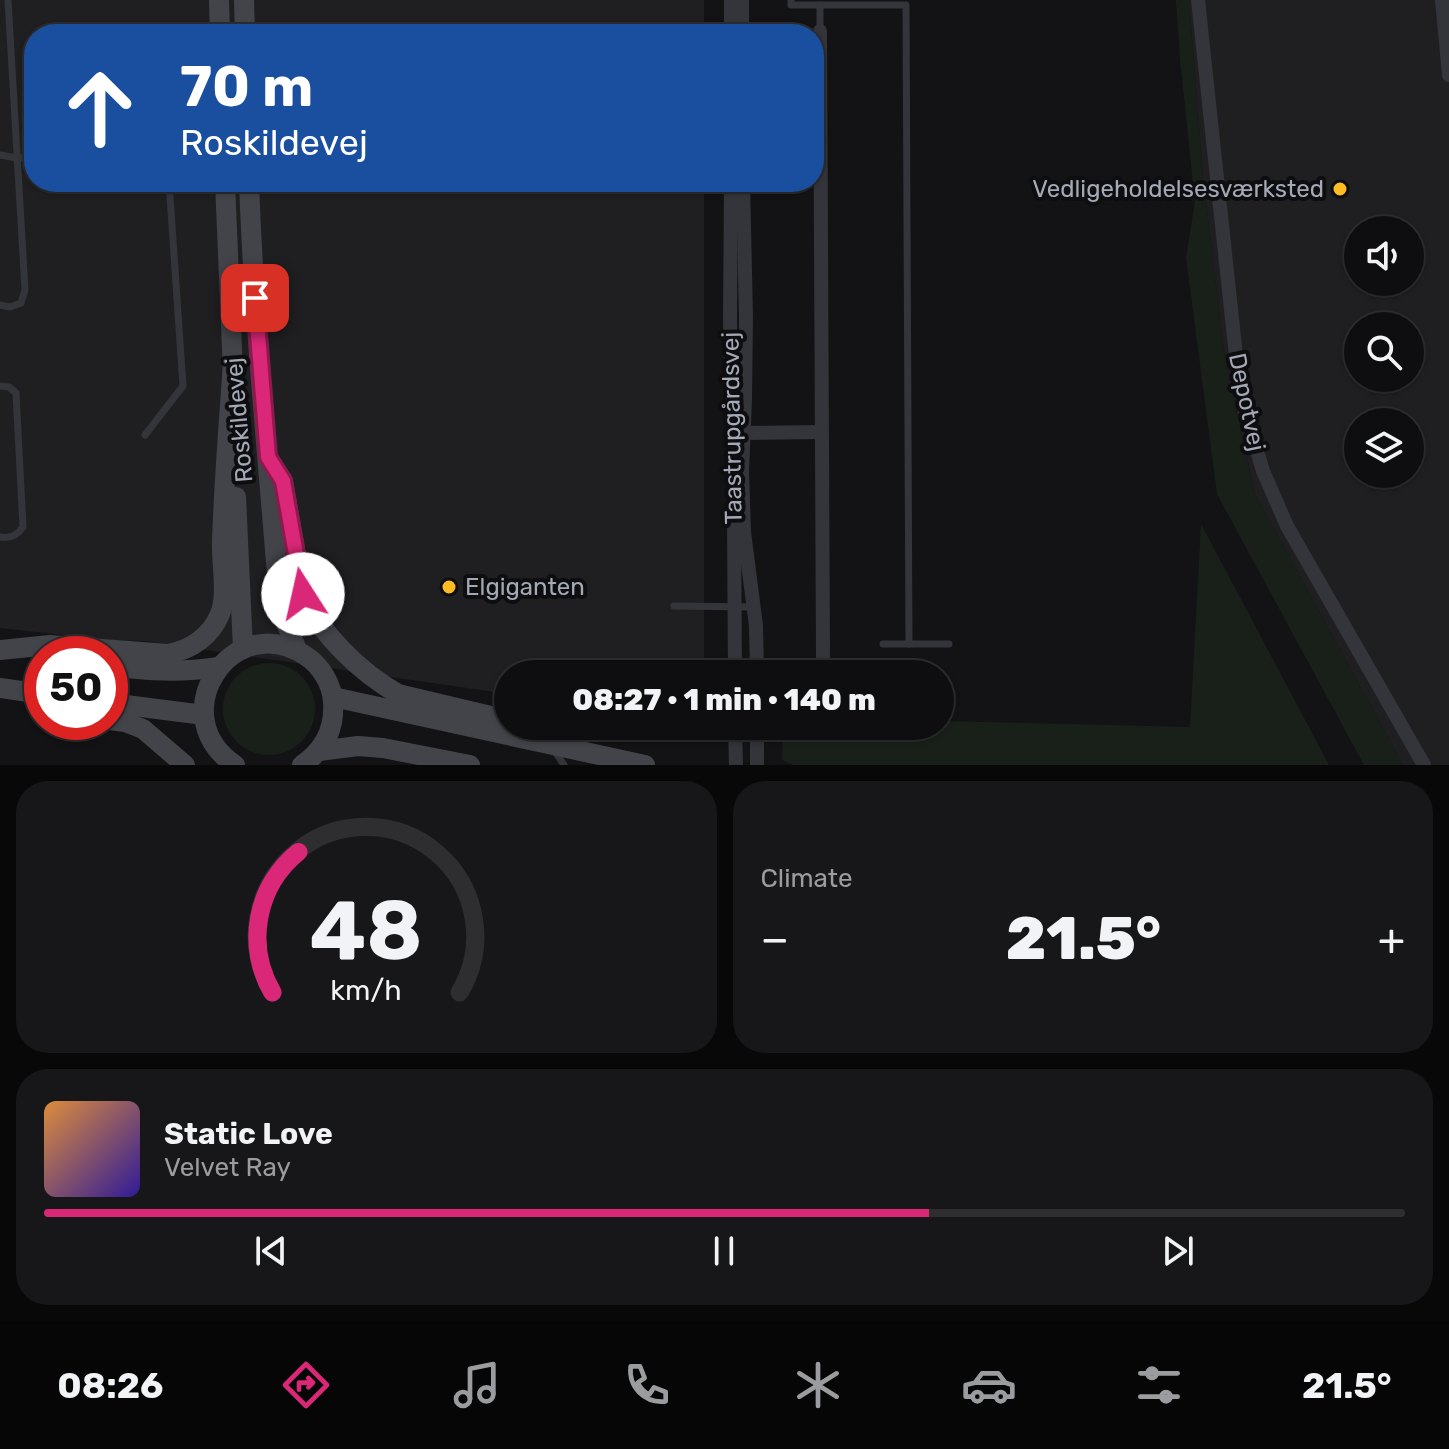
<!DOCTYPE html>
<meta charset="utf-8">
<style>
body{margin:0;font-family:Rubik,sans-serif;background:#171719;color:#f1f3f6;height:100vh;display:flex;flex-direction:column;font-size:30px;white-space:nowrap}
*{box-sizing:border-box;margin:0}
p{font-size:26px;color:#9b9c9f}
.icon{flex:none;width:44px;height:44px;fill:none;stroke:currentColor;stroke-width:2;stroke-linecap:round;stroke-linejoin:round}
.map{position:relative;height:765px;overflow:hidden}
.drawer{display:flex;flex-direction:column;gap:16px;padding:16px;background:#080809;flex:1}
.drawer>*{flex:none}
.guide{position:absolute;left:24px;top:24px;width:800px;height:168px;border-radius:32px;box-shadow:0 2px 6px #0004,0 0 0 2px #2e2e30;background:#1a4fa0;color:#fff;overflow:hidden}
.fabs{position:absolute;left:1344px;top:216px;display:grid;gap:16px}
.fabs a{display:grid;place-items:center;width:80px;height:80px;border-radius:50%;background:#0e0e10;box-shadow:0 2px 6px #0004,0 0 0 2px #2e2e30;font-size:40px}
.speed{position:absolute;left:24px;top:636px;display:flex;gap:16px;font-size:40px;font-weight:700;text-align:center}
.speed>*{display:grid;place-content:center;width:104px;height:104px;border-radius:50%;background:#0e0e10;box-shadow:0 2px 6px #0004,0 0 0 2px #2e2e30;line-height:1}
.speed .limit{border:12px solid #d22;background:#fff;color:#111}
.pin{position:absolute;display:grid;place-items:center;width:68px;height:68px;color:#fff;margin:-34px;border-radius:16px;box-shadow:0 4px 12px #0006}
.me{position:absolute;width:88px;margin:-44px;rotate:350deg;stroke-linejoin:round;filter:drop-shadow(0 0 6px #0008)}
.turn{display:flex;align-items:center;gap:28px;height:168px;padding:0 24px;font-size:36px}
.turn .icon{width:104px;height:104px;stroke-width:2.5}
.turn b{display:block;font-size:56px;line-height:68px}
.big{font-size:60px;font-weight:800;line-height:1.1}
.drawer .widget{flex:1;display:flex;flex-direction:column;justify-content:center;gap:12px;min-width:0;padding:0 28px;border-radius:32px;background:#171719}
.drawer .dial{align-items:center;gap:0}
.dial svg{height:208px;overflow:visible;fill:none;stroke:#2e2e30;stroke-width:7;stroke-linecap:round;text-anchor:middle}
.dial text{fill:#f1f3f6;stroke:none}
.song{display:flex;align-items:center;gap:24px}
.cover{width:96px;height:96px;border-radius:12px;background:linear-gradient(135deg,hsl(30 70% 55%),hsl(250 70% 35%))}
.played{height:8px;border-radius:4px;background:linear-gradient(90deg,#db2777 65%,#2e2e30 65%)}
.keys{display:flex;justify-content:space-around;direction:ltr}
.heat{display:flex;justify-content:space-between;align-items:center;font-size:44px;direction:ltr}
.drawer .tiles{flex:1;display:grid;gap:16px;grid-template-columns:1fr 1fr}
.widget:last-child{grid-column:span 2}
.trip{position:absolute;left:494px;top:660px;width:460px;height:80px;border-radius:40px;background:#0e0e10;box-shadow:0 2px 6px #0004,0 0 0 2px #2e2e30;font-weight:800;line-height:80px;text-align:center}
.menu{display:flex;height:128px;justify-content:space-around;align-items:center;background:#060606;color:#9b9c9f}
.menu .icon{width:56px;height:56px}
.menu .active{color:#db2777}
.menu b{font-size:36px;color:#f1f3f6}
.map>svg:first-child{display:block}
.built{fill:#1f1f22;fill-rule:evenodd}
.green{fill:#19201a}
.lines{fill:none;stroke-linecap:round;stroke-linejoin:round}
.lane{stroke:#34353a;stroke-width:7}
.street{stroke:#34353a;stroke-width:14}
.secondary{stroke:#42444a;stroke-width:20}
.route-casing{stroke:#8e194d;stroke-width:20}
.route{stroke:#db2777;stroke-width:14}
.poi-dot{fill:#fdbc23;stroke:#0e0e10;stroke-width:3}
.labels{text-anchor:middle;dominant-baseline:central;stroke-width:8;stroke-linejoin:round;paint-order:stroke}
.poi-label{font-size:24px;fill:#a4a9b6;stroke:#0e0e10;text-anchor:end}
.street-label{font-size:24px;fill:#a4a9b6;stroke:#0e0e10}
</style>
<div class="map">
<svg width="1449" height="765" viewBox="0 0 1449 765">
<rect width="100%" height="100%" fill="#131315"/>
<g class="built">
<path d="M 0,0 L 704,0 L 704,34 L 34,34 L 34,182 L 704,182 L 704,674 L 508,674 L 508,694 L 145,641 L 109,640 L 0,628 Z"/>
<path d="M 1189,0 L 1449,0 L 1449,765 L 1403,765 L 1255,494 L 1225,359 L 1203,176 ZM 1358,230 L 1410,230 L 1410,282 L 1358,282 ZM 1358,326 L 1410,326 L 1410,378 L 1358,378 ZM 1358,422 L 1410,422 L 1410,474 L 1358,474 Z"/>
</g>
<g class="green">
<path d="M 1176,0 L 1189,0 L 1203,176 L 1225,359 L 1255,494 L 1403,765 L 1364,765 L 1217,494 L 1186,257 L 1195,202 L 1180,59 Z"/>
<path d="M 1201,524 L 1329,765 L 793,765 L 782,760 L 783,726 L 940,726 L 940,721 L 1190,727 Z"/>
<circle cx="269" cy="709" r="46"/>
</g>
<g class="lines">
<g class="lane">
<path d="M 791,0 L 791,5 L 820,5 L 820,31"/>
<path d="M 820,5 L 906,5 L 909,644"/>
<path d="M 0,155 L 17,158 L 34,157"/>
<path d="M 0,305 L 10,307 L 21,303 L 25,290 L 8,0"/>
<path d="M 0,386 L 9,387 L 16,393 L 23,527 C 17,536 10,539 0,537"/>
<path d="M 145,435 L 183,386 L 169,182"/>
<path d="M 674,606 L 754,607"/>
<path d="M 883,644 L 949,644"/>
<path d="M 554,750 L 564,765"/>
</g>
<g class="street">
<path d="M 731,0 L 731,34"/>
<path d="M 742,0 L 742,34"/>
<path d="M 1198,0 L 1236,356 L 1244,407 L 1263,471 L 1287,526 L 1424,765"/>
<path d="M 1442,0 L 1449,75"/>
<path d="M 820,31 L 823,657"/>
<path d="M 731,182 L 730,319 L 733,462"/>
<path d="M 743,182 L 746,317 L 745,400 L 742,472 L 744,532 L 756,626 L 757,674"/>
<path d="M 744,433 L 822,432"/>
<path d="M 734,522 L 735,674"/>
<path d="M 735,726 L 736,765"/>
<path d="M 757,726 L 757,765"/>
</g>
<g class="secondary">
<path d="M 219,0 L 220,34"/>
<path d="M 244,0 L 245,34"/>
<path d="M 225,182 L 233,373"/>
<path d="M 249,182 C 254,321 268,460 279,599 L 284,618 L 297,650"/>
<path d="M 274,467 L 283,481 L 303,594 C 320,634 360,672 398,694 L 508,720"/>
<path d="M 236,497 L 243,649"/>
<path d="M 0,650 L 50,645 L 168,654 C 191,650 211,636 220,614 C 228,595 221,562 222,541 C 224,481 229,421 233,362"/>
<path d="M 110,666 C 150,671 179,673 219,667"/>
<path d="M 0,688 L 42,694"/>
<path d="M 333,697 L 645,765"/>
<path d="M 110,703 L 204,715"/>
<path d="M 110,720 L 125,722 L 143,729 L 185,765"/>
<path d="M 319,751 L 358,746 L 383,748 L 470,765"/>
<path d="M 235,765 C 161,715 233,607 306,656 C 321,666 332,684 333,702 C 335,729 324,750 302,765"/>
</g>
</g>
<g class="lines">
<defs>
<path id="route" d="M 255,298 L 268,457 L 283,481 L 303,594"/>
</defs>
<use href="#route" class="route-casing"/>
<use href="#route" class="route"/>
</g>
<g class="poi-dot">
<circle cx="1340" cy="189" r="8"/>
<circle cx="449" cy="587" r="8"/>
</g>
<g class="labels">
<g class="poi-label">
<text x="1324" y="189">Vedligeholdelsesværksted</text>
<text x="465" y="587" text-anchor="start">Elgiganten</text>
</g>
<g class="street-label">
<text transform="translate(1247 402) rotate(78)">Depotvej</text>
<text transform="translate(239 420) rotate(-95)">Roskildevej</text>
<text transform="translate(732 428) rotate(-91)">Taastrupgårdsvej</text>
</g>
</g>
</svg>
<div class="fabs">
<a><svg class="icon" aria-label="sound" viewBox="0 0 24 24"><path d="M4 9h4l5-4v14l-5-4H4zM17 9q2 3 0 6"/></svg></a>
<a><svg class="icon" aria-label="search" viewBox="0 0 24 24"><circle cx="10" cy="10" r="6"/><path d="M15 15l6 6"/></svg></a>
<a><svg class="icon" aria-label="layers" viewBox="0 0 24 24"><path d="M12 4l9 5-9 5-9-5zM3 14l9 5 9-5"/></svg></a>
</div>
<div class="speed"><div class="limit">50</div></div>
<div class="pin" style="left:255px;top:298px;background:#d93025"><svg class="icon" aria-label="arrive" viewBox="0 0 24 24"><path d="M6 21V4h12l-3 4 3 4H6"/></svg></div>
<svg class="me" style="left:303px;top:594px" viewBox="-20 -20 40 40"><circle r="19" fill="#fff"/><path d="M0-13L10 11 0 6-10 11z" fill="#db2777"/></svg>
<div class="trip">08:27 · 1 min · 140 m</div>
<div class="guide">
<div class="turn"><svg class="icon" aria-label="ahead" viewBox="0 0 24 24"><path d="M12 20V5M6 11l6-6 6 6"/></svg><div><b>70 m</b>Roskildevej</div></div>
</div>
</div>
<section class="drawer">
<div class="tiles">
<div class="widget dial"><svg viewBox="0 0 100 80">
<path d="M14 69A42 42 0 1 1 86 69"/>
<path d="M14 69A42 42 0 0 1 24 15" stroke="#db2777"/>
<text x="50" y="56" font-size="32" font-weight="700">48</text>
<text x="50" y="72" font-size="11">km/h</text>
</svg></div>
<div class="widget"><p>Climate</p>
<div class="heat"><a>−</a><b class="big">21.5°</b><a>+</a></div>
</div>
<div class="widget">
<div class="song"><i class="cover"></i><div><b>Static Love</b><p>Velvet Ray</p></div></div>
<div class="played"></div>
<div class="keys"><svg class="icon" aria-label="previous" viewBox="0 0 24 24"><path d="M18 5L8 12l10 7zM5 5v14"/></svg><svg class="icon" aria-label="pause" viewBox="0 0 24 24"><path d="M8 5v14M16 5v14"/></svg><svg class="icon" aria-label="next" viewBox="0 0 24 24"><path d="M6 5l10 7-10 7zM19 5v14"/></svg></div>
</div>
</div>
</section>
<nav class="menu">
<b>08:26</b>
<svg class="icon active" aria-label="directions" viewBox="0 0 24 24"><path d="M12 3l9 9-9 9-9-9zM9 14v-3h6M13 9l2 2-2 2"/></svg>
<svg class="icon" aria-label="music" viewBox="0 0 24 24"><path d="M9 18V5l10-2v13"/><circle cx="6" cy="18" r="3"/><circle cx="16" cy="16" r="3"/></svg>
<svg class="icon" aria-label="phone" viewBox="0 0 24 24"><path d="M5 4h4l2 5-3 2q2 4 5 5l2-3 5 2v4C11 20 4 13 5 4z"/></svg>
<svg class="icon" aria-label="climate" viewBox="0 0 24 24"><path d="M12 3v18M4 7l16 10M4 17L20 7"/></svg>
<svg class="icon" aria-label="car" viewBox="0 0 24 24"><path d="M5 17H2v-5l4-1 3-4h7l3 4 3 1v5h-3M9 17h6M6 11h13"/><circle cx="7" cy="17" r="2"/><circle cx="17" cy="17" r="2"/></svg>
<svg class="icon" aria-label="filters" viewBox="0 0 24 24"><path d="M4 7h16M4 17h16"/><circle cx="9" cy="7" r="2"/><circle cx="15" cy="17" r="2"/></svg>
<b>21.5°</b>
</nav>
